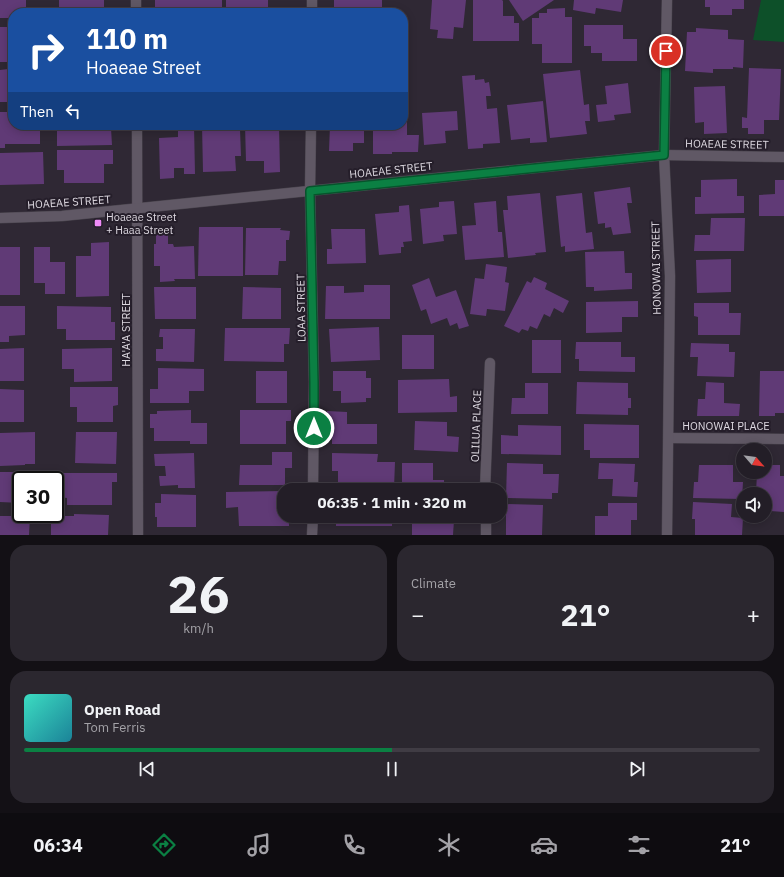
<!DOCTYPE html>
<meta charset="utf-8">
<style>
body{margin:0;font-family:"IBM Plex Sans",sans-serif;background:#2b272f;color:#f1f3f6;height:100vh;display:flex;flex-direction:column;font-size:15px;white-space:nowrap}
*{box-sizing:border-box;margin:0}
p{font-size:13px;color:#a3a2a7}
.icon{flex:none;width:22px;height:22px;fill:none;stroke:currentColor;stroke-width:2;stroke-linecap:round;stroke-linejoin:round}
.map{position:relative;height:535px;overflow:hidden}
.sheet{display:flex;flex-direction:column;gap:10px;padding:10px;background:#131015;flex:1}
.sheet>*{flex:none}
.banner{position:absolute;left:8px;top:8px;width:400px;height:122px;border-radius:16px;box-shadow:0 2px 10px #0003,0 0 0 1px #403c44;background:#1a4fa0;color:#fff;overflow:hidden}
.needle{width:26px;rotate:118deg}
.controls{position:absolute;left:736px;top:443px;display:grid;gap:8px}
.controls a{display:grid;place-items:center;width:36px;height:36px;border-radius:50%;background:#231e27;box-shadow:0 2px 10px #0003,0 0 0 1px #403c44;font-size:20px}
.speed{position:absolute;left:12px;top:471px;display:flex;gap:8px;font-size:20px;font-weight:700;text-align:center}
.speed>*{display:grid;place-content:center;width:52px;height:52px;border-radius:50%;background:#231e27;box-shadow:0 2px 10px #0003,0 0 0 1px #403c44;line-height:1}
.speed .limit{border:2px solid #111;border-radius:6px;background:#fff;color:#111}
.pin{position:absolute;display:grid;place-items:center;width:34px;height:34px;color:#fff;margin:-17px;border:2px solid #fff;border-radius:50%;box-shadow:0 1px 4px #0007}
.me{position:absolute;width:44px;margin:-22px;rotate:0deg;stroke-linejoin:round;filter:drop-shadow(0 0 3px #0008)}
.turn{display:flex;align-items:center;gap:14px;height:84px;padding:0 12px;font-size:18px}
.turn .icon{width:52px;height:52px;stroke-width:2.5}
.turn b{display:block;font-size:28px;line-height:34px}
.then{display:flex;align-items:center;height:38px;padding:0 12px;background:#0003;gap:8px;font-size:15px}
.big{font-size:30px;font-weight:700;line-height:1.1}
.sheet .widget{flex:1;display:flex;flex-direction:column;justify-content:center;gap:6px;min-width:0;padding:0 14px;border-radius:16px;background:#2b272f}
.sheet .dial{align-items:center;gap:0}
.dial b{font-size:52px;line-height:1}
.song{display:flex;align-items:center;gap:12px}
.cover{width:48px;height:48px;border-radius:6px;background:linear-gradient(135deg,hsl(170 70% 55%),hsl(190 70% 35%))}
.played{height:4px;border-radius:2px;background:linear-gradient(90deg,#0b8043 50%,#403c44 50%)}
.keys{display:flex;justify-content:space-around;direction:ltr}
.heat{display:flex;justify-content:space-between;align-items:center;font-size:22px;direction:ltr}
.sheet .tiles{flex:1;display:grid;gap:10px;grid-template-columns:1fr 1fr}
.widget:last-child{grid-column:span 2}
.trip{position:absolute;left:277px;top:483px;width:230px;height:40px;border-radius:16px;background:#231e27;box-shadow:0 2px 10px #0003,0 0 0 1px #403c44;font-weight:700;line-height:40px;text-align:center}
.tab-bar{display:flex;height:64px;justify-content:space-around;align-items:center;background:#0e0c10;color:#a3a2a7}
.tab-bar .icon{width:28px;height:28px}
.tab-bar .active{color:#0b8043}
.tab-bar b{font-size:18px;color:#f1f3f6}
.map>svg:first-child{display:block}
.green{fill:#0d5029}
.building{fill:#603a76}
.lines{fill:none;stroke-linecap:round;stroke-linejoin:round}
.minor-casing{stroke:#4a454e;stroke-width:11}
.tertiary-casing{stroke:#4a454e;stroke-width:11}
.minor{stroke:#605865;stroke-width:10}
.tertiary{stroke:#605865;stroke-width:10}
.route-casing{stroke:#07532c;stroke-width:10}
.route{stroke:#0b8043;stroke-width:7}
.poi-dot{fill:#ef8bf7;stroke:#251e2a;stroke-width:1.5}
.labels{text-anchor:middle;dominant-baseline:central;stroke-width:4;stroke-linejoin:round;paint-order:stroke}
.street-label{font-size:11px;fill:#ddd8e0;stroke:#251e2a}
.poi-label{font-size:11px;fill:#ddd8e0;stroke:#251e2a;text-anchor:start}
</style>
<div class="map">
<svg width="784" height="535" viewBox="0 0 784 535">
<rect width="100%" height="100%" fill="#2f2834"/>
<path class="green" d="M 761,0 L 784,0 L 784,42 L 753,40 Z"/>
<g class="building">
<path d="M 0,0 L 26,0 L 26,13 L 13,13 L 13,18 L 0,18 Z"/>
<rect x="59" y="0" width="45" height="13"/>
<path d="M 155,0 L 222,0 L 222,7 L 211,7 L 211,13 L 155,13 Z"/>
<path d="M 226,0 L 268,0 L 268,9 L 283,9 L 283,13 L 226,13 Z"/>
<path d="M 334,0 L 382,0 L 382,10 L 334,9 Z"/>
<path d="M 432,0 L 466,0 L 463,28 L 454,27 L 453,39 L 437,38 L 438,30 L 430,29 Z"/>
<path d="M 473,0 L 502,0 L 503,1 L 503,16 L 514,16 L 514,23 L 519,23 L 519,41 L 473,41 Z"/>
<path d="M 509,0 L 554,0 L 523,21 Z"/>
<path d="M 574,0 L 623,0 L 621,12 L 596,8 L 595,14 L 573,10 Z"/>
<path d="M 705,0 L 744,0 L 744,9 L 732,9 L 732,15 L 710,15 L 710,7 L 705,7 Z"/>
<path d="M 565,8 L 565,17 L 572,17 L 572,63 L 542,63 L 542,44 L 532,44 L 532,18 L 539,18 L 539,13 L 547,13 L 547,9 Z"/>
<path d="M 584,25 L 623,25 L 623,39 L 637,39 L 637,61 L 602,61 L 602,53 L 591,53 L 591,46 L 584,46 Z"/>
<rect x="0" y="27" width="13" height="35"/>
<path d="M 696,28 L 728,30 L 728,39 L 744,40 L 743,68 L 733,67 L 733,69 L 713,69 L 713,73 L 685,71 L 687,32 L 696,32 Z"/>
<path d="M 13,67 L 13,102 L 0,102 L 0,70 L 8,69 L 8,68 Z"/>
<path d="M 749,68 L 781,69 L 779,120 L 764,120 L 764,134 L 748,134 L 748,128 L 742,128 L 742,117 L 747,118 Z"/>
<path d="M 580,70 L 584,105 L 589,104 L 590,121 L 585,121 L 587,134 L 550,138 L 543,74 Z"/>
<path d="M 475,75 L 475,80 L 484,79 L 485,83 L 489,82 L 491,96 L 486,96 L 487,109 L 497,108 L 500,143 L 483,144 L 483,148 L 468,149 L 462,76 Z"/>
<path d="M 628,83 L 631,113 L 614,115 L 615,120 L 598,122 L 596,105 L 607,104 L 605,86 Z"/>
<path d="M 725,86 L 727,133 L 704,134 L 704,122 L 695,123 L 694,87 Z"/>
<path d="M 543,101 L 547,142 L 530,143 L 530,138 L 511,140 L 507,105 Z"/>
<path d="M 403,110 L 407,110 L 407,135 L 419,135 L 418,152 L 392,152 L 392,154 L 373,154 L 373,125 L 403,125 Z"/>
<path d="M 457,111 L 458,130 L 445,131 L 446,143 L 424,145 L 422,113 Z"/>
<path d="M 0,112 L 13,112 L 13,125 L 40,125 L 40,144 L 5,144 L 5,148 L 0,148 Z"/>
<path d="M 57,125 L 106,125 L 106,128 L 111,128 L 112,145 L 57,146 Z"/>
<path d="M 178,125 L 194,125 L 195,174 L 184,174 L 184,168 L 174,168 L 174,178 L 160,179 L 159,138 L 178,137 Z"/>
<path d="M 202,125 L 235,125 L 235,129 L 240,129 L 241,156 L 235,156 L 236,171 L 203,172 Z"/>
<path d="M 245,125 L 279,125 L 280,172 L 264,173 L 264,161 L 246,161 Z"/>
<path d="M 330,125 L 364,125 L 364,143 L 353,143 L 353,151 L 329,151 Z"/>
<path d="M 57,150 L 113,150 L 113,164 L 104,164 L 104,183 L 64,183 L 64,170 L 57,170 Z"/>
<path d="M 43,152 L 44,184 L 0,185 L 0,153 Z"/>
<path d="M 737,179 L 737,196 L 744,196 L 744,213 L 695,214 L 695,197 L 701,197 L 701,180 Z"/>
<path d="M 775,180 L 784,180 L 784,216 L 759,216 L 759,195 L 775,194 Z"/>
<path d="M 630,187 L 632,203 L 627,203 L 631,233 L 613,235 L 611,227 L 605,228 L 605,223 L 598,224 L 594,192 Z"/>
<path d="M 540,193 L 546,252 L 535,253 L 536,255 L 508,258 L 503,210 L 508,210 L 507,196 Z"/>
<path d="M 582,193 L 586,233 L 592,232 L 594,249 L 565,252 L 565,246 L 561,247 L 556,196 Z"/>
<path d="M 454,201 L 457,234 L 443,235 L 444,241 L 423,244 L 420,209 L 439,207 L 439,202 Z"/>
<path d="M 496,201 L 498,232 L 502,232 L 504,257 L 465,260 L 462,226 L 476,225 L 474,203 Z"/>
<path d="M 409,205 L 412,241 L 403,242 L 404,247 L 401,247 L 401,253 L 379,255 L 375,214 L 399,212 L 399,206 Z"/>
<path d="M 711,218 L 745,218 L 744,251 L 694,251 L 695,235 L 710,235 Z"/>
<path d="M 199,227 L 243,227 L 243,276 L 198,276 Z"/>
<path d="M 246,228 L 281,228 L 280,230 L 290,231 L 289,240 L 286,240 L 286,261 L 279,261 L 278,275 L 245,275 Z"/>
<path d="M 331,229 L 365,229 L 366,263 L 327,264 L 327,249 L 332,249 Z"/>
<path d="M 156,232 L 168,232 L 168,244 L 173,244 L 174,247 L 194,246 L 195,279 L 174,279 L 175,281 L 160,282 L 160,266 L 154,266 L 154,244 L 156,244 Z"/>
<path d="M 109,242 L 109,296 L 76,297 L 76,256 L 91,256 L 91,243 Z"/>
<rect x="0" y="247" width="20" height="48"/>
<path d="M 34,247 L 50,247 L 50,262 L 65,262 L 65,294 L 45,294 L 45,283 L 34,283 Z"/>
<path d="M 624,251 L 625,273 L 632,273 L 632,289 L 594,291 L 594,287 L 586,287 L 585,252 Z"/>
<path d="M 731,259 L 731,292 L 697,293 L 696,260 Z"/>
<path d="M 486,264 L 507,267 L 505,282 L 509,283 L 505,311 L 487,309 L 486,316 L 470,314 L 475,278 L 484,279 Z"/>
<path d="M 534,277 L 547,283 L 545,289 L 569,301 L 563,313 L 554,308 L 550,317 L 544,314 L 537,329 L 530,326 L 528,331 L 522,329 L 519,333 L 504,326 L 527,281 L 531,283 Z"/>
<path d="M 429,278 L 436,297 L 456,290 L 469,326 L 459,329 L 457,323 L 450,326 L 447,318 L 431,324 L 426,309 L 421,311 L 412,285 Z"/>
<path d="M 364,285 L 390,285 L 390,319 L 325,319 L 326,286 L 344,286 L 344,293 L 364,292 Z"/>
<path d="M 154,287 L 196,287 L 196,319 L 155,319 Z"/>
<path d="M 243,287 L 281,288 L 281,319 L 242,319 Z"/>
<path d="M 638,301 L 638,317 L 622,317 L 622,332 L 586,333 L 586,302 Z"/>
<path d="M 694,303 L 729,303 L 729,313 L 741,313 L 740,335 L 698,335 L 698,317 L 694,316 Z"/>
<path d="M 0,306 L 25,306 L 25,335 L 9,336 L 9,342 L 0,342 Z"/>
<path d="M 57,306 L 111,307 L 111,322 L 115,322 L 115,340 L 66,340 L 66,329 L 57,329 Z"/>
<path d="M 379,327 L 380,360 L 331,362 L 329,329 Z"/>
<path d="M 225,328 L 290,328 L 289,344 L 284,344 L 284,362 L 224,361 Z"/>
<path d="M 160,329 L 195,329 L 194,362 L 156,361 L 156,349 L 163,349 L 163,337 L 159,337 Z"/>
<rect x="402" y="335" width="32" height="34"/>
<rect x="532" y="340" width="29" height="33"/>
<path d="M 576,342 L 621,342 L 621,357 L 635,357 L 635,372 L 579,371 L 579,359 L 575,359 Z"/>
<path d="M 691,343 L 729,344 L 729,352 L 735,352 L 734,377 L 697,376 L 698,357 L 690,357 Z"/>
<path d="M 24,348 L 24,381 L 0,381 L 0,349 Z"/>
<path d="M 112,348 L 112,381 L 74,382 L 74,369 L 62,369 L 62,349 Z"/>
<path d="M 158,368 L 204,369 L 204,391 L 189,391 L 189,403 L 150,403 L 150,389 L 158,389 Z"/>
<rect x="256" y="371" width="31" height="32"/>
<path d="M 333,371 L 366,371 L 366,378 L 371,378 L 371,398 L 366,398 L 366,402 L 341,403 L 341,391 L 333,391 Z"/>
<path d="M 760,371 L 784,371 L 784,413 L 775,413 L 775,416 L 759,416 Z"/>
<path d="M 449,379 L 450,397 L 457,396 L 457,412 L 398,413 L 398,380 Z"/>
<path d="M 577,382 L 628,383 L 628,398 L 631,398 L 631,408 L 628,408 L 628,415 L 576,414 Z"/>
<path d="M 706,382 L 724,383 L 724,403 L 740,404 L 739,416 L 697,416 L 698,399 L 705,399 Z"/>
<path d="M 525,383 L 548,383 L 548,414 L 511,414 L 512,398 L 525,398 Z"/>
<path d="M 70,387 L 118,387 L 118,405 L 113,406 L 113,422 L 77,422 L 77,407 L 70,407 Z"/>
<path d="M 0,389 L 24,390 L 24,422 L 0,422 Z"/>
<path d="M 191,410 L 191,423 L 207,423 L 207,444 L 190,444 L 190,441 L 154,441 L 154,428 L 150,428 L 150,414 L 157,414 L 157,411 Z"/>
<path d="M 240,410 L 291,410 L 291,421 L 286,421 L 286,444 L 240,444 Z"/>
<path d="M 327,411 L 347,412 L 347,424 L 377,424 L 377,444 L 332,444 L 332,426 L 327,426 Z"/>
<path d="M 415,421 L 447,422 L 447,436 L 459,437 L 458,452 L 414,450 Z"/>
<path d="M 584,424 L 639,425 L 639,458 L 590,458 L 590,450 L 584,450 Z"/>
<path d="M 518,425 L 561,426 L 561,455 L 501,454 L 501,435 L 518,436 Z"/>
<path d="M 35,432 L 35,464 L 25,464 L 25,465 L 0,466 L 0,433 Z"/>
<path d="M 76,432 L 117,432 L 116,464 L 75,463 Z"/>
<path d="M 272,452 L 292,452 L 292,468 L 285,468 L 285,485 L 239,485 L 240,465 L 272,465 Z"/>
<path d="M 194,453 L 195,488 L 178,488 L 178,485 L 160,486 L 159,476 L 166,476 L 165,466 L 155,466 L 154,454 Z"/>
<path d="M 332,453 L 378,454 L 377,462 L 395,462 L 394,488 L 338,487 L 338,471 L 332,471 Z"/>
<path d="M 402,463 L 433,463 L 433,480 L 444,480 L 444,490 L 402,490 Z"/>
<path d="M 507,463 L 543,464 L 543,474 L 559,474 L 558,493 L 552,493 L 552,499 L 506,498 Z"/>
<path d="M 599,463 L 635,464 L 634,482 L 638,482 L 637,497 L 612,496 L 613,479 L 598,479 Z"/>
<path d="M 699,465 L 733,465 L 733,482 L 743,482 L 742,499 L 693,498 L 694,482 L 698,482 Z"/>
<path d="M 765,465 L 780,465 L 780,476 L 784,476 L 784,512 L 770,511 L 771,498 L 765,497 L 765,494 L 756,494 L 757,472 L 765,472 Z"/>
<path d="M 0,472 L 14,472 L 14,479 L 21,479 L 21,503 L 0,502 Z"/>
<path d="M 58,473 L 117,473 L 117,482 L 112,482 L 112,505 L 67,505 L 67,498 L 58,497 Z"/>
<path d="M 284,491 L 284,516 L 289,516 L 289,526 L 239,526 L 238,507 L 226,508 L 226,492 Z"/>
<path d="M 161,494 L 196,495 L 196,527 L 157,527 L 157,517 L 155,517 L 155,503 L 161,503 Z"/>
<path d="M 693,502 L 732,504 L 731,517 L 743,518 L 742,535 L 695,535 L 695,519 L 692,519 Z"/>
<path d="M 608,503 L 637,503 L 637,520 L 631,520 L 631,535 L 595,535 L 595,516 L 608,516 Z"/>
<path d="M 504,504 L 543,505 L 542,535 L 506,535 L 506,514 L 504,514 Z"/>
<path d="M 74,514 L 109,515 L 108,535 L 51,535 L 51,516 L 74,516 Z"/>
<path d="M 0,516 L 30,516 L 29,535 L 0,535 Z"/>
<rect x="336" y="516" width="56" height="10"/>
<path d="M 412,520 L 454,520 L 453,535 L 412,535 Z"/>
</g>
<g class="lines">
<defs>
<g id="minor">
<path d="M 136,0 L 136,13"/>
<path d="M 312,13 L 312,0"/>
<path d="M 137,125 L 138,535"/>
<path d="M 311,125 L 310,191 L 314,382 L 313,490"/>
<path d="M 664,155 L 784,157"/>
<path d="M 669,438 L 784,439"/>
<path d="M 485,490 L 490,363"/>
<path d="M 486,516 L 486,535"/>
<path d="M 312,535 L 313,516"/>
</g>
<g id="tertiary">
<path d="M 667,0 L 664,155 L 670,276 L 667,535"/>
<path d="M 0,218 L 62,216 L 664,155"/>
</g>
</defs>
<use href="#minor" class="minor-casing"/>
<use href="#tertiary" class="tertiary-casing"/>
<use href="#minor" class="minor"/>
<use href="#tertiary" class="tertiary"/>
</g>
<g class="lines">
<defs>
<path id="route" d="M 314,428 L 314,382 L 310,191 L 664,155 L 666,51"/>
</defs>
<use href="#route" class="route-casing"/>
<use href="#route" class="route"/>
</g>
<rect class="poi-dot" x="94" y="219" width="8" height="8" rx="2"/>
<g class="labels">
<g class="street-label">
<text transform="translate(727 144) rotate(1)">HOAEAE STREET</text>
<text transform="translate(391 170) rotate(-6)">HOAEAE STREET</text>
<text transform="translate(69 202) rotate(-4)">HOAEAE STREET</text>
<text transform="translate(656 268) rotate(-91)">HONOWAI STREET</text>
<text transform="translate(301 308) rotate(-91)">LOAA STREET</text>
<text transform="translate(126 330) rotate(-90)">HA'A'A STREET</text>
<text transform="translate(476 426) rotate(-88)">OLILUA PLACE</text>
<text x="726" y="426">HONOWAI PLACE</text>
</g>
<g class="poi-label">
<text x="106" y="217">Hoaeae Street<tspan x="106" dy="13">+ Haaa Street</tspan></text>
</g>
</g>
</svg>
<div class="controls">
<a><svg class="needle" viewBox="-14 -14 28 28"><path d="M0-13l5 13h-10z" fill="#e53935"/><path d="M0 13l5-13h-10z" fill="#a3a2a7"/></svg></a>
<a><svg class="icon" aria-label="sound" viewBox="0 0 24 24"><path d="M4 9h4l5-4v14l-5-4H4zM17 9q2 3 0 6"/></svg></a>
</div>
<div class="speed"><div class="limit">30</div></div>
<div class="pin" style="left:666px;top:51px;background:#d93025"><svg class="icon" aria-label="arrive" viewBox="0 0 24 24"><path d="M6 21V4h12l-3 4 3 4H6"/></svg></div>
<svg class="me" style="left:314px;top:428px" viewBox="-20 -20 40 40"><circle r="17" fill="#0b8043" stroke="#fff" stroke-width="3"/><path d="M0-11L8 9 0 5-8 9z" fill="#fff"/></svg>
<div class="trip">06:35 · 1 min · 320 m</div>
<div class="banner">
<div class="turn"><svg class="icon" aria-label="right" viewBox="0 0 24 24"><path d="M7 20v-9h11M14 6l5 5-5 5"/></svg><div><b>110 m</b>Hoaeae Street</div></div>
<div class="then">Then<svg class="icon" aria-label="left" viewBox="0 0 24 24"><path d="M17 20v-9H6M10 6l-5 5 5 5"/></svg></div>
</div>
</div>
<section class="sheet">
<div class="tiles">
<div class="widget dial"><b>26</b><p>km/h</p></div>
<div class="widget"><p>Climate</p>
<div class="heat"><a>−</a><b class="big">21°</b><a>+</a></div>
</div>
<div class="widget">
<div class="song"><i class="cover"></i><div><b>Open Road</b><p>Tom Ferris</p></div></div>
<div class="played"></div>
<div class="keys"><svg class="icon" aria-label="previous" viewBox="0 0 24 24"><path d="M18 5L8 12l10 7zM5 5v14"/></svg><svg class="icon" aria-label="pause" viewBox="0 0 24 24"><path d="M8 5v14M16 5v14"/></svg><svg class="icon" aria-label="next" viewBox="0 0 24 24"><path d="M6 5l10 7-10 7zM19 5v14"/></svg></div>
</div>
</div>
</section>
<nav class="tab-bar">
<b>06:34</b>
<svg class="icon active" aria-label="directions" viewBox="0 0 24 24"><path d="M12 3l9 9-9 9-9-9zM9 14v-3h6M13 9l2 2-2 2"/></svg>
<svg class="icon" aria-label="music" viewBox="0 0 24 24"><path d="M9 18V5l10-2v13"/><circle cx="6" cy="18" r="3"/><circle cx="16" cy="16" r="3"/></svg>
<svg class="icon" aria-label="phone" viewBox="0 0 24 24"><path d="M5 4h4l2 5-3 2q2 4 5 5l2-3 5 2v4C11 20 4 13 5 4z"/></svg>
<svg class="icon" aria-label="climate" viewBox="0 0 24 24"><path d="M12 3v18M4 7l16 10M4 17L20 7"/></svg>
<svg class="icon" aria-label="car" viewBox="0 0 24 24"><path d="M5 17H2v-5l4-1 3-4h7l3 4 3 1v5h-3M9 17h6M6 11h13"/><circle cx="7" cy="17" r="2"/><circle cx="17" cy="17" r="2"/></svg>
<svg class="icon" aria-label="filters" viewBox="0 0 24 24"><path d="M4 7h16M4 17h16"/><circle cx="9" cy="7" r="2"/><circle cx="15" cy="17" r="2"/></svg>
<b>21°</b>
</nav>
